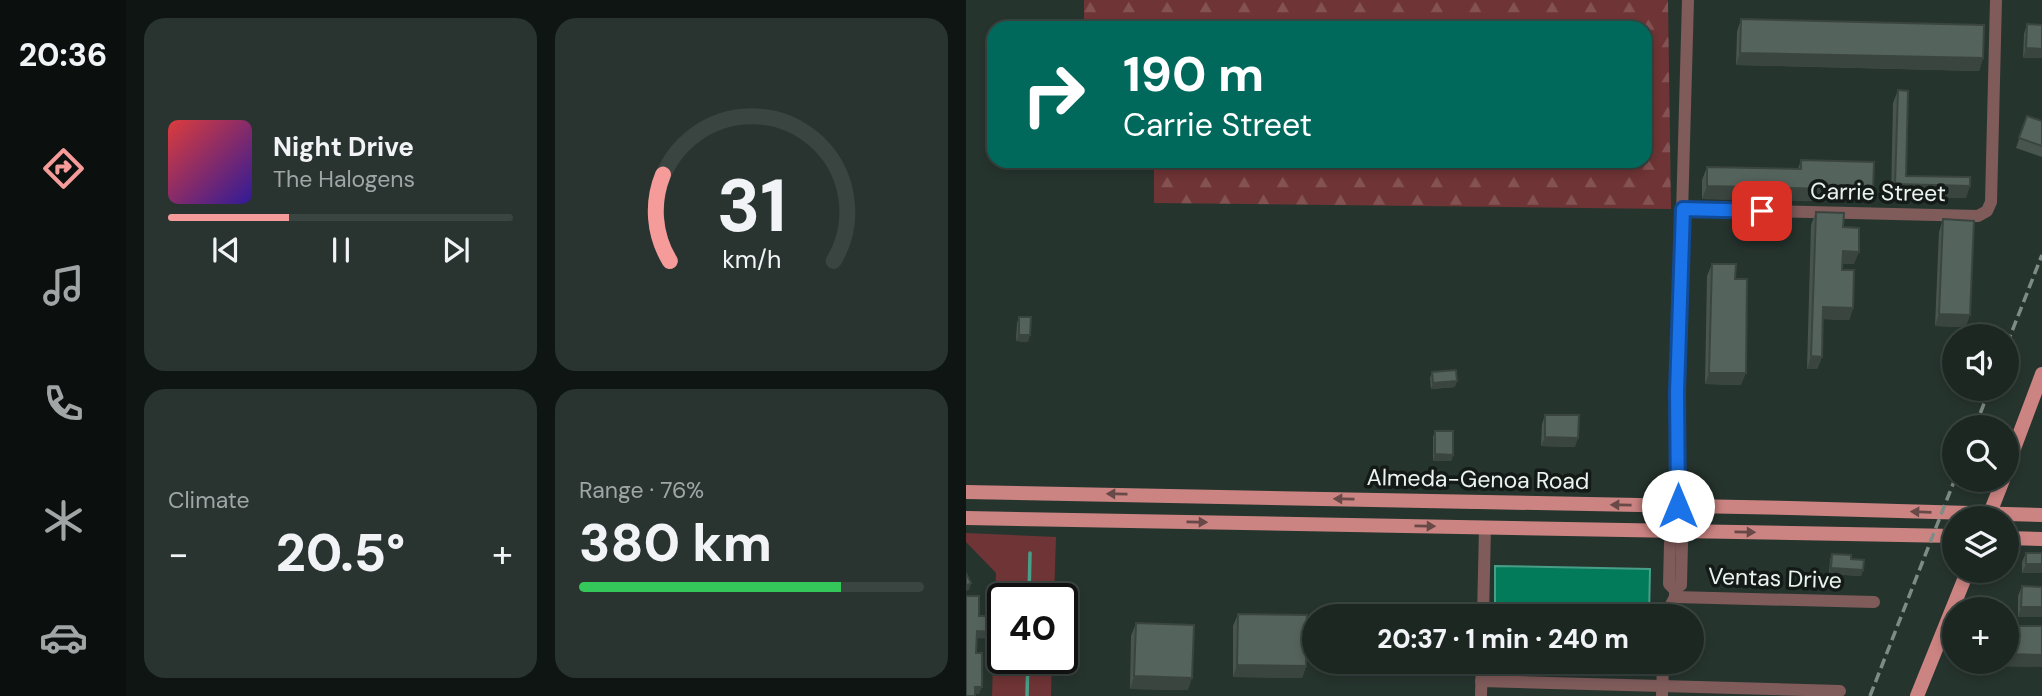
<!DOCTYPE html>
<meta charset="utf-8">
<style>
body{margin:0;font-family:"DM Sans",sans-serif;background:#29332f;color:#f1f3f6;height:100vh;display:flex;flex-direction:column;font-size:26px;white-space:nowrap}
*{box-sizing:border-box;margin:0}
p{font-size:23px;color:#a0a5a5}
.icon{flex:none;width:38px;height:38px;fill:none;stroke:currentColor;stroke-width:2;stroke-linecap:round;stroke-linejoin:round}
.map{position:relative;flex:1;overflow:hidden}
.side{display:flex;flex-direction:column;gap:18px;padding:18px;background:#0f1513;width:840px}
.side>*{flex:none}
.banner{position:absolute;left:21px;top:21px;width:665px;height:147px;border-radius:21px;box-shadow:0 4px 10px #0003,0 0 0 2px #3a4440;background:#00695c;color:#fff;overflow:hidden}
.tools{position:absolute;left:976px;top:324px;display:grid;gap:14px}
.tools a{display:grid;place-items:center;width:77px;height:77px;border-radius:50%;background:#1c2722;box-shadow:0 4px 10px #0003,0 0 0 2px #3a4440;font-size:35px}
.speed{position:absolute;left:21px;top:583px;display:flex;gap:14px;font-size:35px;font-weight:700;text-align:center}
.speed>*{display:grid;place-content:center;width:91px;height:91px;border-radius:50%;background:#1c2722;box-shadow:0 4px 10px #0003,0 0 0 2px #3a4440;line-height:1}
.speed .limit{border:4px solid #111;border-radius:10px;background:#fff;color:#111}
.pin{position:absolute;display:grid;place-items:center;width:60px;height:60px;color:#fff;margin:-30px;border-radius:14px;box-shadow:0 4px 10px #0006}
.me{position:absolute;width:77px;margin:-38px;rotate:0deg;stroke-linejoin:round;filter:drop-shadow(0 0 5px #0008)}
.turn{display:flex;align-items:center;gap:24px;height:147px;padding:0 21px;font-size:32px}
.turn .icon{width:91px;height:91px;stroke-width:2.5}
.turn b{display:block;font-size:49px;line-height:60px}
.big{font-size:52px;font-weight:800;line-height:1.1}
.side .widget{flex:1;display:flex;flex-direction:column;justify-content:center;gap:10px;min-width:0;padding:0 24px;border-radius:21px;background:#29332f}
.side .dial{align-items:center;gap:0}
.dial svg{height:182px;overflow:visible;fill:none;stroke:#3a4440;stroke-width:7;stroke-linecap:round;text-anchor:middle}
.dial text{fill:#f1f3f6;stroke:none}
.song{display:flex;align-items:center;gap:21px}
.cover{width:84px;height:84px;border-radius:10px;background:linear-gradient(135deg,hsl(0 70% 55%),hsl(250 70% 35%))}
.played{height:7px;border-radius:4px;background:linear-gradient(90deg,#f59b99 35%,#3a4440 35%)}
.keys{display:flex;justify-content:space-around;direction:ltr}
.heat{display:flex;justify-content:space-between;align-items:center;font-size:38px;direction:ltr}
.charge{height:10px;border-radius:5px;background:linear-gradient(90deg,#34c759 76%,#3a4440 0)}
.side .tiles{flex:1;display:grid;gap:18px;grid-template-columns:repeat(2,1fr)}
.trip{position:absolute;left:336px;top:604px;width:402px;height:70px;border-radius:35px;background:#1c2722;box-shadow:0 4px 10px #0003,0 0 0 2px #3a4440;font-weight:800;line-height:70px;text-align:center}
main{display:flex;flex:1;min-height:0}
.menu{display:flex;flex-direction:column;width:126px;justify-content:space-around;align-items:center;background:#0b100e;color:#a0a5a5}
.menu .icon{width:49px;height:49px}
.menu .current{color:#f59b99}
.menu b{font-size:32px;color:#f1f3f6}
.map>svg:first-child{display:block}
.grass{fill:#6f3435}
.forest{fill:url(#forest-firs)}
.water{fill:#027b5b;stroke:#489f87;stroke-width:2}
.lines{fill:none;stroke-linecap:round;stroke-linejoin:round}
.stream{stroke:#489f87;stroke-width:3.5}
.minor{stroke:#7f5b5a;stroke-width:12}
.major{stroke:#cc8482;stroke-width:14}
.rail{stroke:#7f8b86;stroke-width:3.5;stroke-dasharray:10 5;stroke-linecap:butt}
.wall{fill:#48554f}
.shaded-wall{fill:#3b4540}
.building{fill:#54635c;stroke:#3b4540;stroke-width:2}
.oneway{fill:#674a47}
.route-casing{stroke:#114b97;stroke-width:18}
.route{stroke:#1a73e8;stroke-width:12}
.labels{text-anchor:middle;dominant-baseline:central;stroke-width:7;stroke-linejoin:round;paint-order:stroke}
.street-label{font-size:23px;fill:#eaf3ef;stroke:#141a17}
</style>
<main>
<nav class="menu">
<b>20:36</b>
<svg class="icon current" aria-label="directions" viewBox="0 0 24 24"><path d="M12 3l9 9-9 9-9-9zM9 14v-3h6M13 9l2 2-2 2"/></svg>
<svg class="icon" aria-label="music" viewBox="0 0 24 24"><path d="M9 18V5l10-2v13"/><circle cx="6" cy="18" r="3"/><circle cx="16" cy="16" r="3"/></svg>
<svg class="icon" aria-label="phone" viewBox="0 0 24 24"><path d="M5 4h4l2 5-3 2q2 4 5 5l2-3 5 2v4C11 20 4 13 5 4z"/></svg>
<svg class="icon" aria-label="climate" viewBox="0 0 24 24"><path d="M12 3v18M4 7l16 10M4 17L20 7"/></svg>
<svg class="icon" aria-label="car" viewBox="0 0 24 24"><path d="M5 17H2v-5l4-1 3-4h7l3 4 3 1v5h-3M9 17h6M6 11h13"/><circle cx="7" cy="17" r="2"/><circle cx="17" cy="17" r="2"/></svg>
</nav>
<section class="side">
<div class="tiles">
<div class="widget">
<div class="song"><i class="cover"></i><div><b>Night Drive</b><p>The Halogens</p></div></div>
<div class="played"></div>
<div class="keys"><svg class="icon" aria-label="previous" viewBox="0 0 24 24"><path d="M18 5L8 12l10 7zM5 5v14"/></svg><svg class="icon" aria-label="pause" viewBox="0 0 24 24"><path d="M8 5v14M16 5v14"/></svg><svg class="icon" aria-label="next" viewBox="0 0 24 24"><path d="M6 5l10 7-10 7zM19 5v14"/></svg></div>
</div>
<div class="widget dial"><svg viewBox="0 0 100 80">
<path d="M14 69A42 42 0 1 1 86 69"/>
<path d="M14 69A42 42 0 0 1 11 31" stroke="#f59b99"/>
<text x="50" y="56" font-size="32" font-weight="700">31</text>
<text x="50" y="72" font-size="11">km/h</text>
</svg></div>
<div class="widget"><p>Climate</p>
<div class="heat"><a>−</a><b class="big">20.5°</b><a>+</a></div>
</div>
<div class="widget"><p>Range · 76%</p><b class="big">380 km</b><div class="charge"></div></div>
</div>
</section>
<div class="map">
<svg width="1076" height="696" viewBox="0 0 1076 696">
<defs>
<pattern id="forest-firs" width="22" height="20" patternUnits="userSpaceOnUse" patternTransform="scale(1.75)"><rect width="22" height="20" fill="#6f3435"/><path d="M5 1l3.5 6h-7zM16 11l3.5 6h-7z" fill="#845253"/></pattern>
</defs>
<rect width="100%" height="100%" fill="#26342e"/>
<path class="grass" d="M 0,533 L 90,537 L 88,598 L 37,598 L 37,658 L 86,658 L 85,696 L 26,696 L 30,573 L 0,542 Z"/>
<path class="forest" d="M 118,0 L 702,0 L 705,209 L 188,203 L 188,161 L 679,161 L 679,28 L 118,28 Z"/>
<g class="water">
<path d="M 529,566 L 684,569 L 683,616 L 529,616 Z"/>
<path d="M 528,662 L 683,662 L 683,671 L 528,667 Z"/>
</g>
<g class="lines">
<g class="stream">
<path d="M 63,598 L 64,553"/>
<path d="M 61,696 L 62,658"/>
</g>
<g class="minor">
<path d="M 717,209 L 1012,216 L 1021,211 L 1025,202 L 1030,0"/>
<path d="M 709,590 L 715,585 L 716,543 L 710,539 L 711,392 L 722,0"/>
<path d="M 709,597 L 908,602"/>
<path d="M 517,616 L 519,527"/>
<path d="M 699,616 L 709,597 L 709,590 L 703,584 L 704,543 L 710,539"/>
<path d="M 515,681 L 874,691"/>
<path d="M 515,696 L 516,662"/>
<path d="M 696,696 L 697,662"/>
</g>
<g class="major">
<path d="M 1041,467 L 1076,374"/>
<path d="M 0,492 L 824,508 L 1076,515"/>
<path d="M 0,518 L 989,536"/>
<path d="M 1022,518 L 1037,480"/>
<path d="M 1041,538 L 1076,539"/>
<path d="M 951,696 L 1002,570"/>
</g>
<g class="rail">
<path d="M 1041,344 L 1076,255"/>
<path d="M 1009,427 L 1024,388"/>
<path d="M 904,696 L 989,479"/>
</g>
</g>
<g class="wall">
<path d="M 775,19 L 1017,58 L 1013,71 L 770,65 L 771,32 Z"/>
<path d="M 1061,24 L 1076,25 L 1057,58 L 1058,34 Z"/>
<path d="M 932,90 L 940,176 L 1000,198 L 925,196 L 927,103 Z"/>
<path d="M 1061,116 L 1076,121 L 1076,157 L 1050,148 Z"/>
<path d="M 835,160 L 903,202 L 736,199 L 736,180 L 741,167 L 832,169 Z"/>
<path d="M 850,212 L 888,264 L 876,264 L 876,270 L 887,308 L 883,320 L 857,319 L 856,357 L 851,369 L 841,369 L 845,225 Z"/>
<path d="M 977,219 L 1000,327 L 969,326 L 973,232 Z"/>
<path d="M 746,264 L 769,279 L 775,385 L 739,384 L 741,276 Z"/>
<path d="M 53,317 L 62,342 L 50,341 L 51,323 Z"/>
<path d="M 466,372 L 489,387 L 465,389 L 464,378 Z"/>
<path d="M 579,415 L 609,447 L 575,446 L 576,424 Z"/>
<path d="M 469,431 L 487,455 L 485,461 L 467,461 L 467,437 Z"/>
<path d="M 1060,553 L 1076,553 L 1076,573 L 1056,573 L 1056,562 Z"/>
<path d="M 866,554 L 885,559 L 897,570 L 895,576 L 863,574 L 864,560 Z"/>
<path d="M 1056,586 L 1076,587 L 1076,617 L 1052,617 L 1052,596 Z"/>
<path d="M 272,614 L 340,666 L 336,678 L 267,677 L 267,626 Z"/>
<path d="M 170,623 L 222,690 L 164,689 L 165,636 Z"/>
</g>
<g class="shaded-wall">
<path d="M 1060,48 L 1076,49 L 1076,58 L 1057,58 Z"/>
<path d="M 774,53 L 1017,58 L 1013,71 L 770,65 Z"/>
<path d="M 929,184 L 1004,186 L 1000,198 L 925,196 Z"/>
<path d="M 741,186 L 907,190 L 903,202 L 736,199 Z"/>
<path d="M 877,251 L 893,252 L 888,264 L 872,264 Z"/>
<path d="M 857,307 L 887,308 L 883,320 L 852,319 Z"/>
<path d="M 973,314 L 1004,315 L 1000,327 L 969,326 Z"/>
<path d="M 53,335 L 64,335 L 62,342 L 50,341 Z"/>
<path d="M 845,356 L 856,357 L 851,369 L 841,369 Z"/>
<path d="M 743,373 L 780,373 L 775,385 L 739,384 Z"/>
<path d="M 491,381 L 489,387 L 465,389 L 467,383 Z"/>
<path d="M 579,437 L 612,438 L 609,447 L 575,446 Z"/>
<path d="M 469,454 L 487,455 L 485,461 L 467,461 Z"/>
<path d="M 1060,564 L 1076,564 L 1076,573 L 1056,573 Z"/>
<path d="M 865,568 L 897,570 L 895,576 L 863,574 Z"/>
<path d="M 5,583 L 3,590 L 0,591 L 0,586 Z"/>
<path d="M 1055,607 L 1076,607 L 1076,617 L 1052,617 Z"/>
<path d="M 11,631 L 29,632 L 27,639 L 8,638 Z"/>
<path d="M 1041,654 L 1076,655 L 1076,667 L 998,666 L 1000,662 L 1041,662 Z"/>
<path d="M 271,665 L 340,666 L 336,678 L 267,677 Z"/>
<path d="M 168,676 L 226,678 L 222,690 L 164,689 Z"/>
<path d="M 9,687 L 16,687 L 13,694 L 7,694 Z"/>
</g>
<g class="building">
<path d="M 775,19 L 1018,25 L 1017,58 L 774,53 Z"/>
<path d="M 1061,24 L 1076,25 L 1076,49 L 1060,48 Z"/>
<path d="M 932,90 L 942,91 L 940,176 L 1004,177 L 1004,186 L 929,184 Z"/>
<path d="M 1061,116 L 1076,121 L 1076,146 L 1053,138 Z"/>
<path d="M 835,160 L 908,162 L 907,190 L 741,186 L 741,167 L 835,169 Z"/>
<path d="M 850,212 L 878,213 L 877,227 L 893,228 L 893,252 L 877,251 L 876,270 L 888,270 L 887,308 L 857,307 L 856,357 L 845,356 Z"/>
<path d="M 977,219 L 1008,221 L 1004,315 L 973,314 Z"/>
<path d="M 746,264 L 770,264 L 769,279 L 781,279 L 780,373 L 743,373 Z"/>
<path d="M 53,317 L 65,317 L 64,335 L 53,335 Z"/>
<path d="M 490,370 L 491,381 L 467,383 L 466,372 Z"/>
<path d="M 579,415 L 613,415 L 612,438 L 579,437 Z"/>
<path d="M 469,431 L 487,431 L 487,455 L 469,454 Z"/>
<rect x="1060" y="553" width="16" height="11"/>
<path d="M 866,554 L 885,555 L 885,559 L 898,560 L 897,570 L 865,568 Z"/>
<path d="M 0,573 L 5,583 L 0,586 Z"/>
<path d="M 1056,586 L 1076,587 L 1076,607 L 1055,607 Z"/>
<path d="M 0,596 L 13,596 L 13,616 L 23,616 L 23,621 L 29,621 L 29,632 L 11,631 L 10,653 L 16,653 L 16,687 L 9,687 L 9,696 L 0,696 Z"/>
<path d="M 272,614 L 341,615 L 340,666 L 271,665 Z"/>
<path d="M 170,623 L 228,625 L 226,678 L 168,676 Z"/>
<path d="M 1041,626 L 1076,626 L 1076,655 L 1041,654 Z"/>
</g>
<defs><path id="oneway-solid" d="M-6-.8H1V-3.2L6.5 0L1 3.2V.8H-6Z" transform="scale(1.75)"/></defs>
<g class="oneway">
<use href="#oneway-solid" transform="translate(151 494) rotate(-179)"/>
<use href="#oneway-solid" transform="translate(378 499) rotate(-179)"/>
<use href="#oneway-solid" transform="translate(655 505) rotate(-179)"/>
<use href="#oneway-solid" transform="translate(955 512) rotate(-178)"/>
<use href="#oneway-solid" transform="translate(231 522) rotate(1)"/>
<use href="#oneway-solid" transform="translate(459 526) rotate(1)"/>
<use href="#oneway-solid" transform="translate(779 532) rotate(1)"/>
</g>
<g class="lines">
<defs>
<path id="route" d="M 712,506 L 711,392 L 717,209 L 796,211"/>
</defs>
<use href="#route" class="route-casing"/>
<use href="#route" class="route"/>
</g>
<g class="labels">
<g class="street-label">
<text transform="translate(912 192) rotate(1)">Carrie Street</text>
<text transform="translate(512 479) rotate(1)">Almeda-Genoa Road</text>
<text transform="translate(809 578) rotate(2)">Ventas Drive</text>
</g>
</g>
</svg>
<div class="tools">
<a><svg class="icon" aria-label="sound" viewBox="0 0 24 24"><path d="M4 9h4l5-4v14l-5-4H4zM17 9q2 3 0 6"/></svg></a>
<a><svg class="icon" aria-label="search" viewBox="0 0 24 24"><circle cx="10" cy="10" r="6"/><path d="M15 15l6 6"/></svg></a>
<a><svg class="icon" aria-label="layers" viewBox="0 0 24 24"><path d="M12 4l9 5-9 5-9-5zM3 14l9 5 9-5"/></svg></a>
<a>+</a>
</div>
<div class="speed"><div class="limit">40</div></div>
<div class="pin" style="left:796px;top:211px;background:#d93025"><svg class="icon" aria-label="arrive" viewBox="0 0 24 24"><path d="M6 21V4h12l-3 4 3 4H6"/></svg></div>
<svg class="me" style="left:712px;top:506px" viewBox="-20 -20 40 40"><circle r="19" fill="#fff"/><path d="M0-13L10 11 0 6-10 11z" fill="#1a73e8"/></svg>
<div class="trip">20:37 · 1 min · 240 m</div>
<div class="banner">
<div class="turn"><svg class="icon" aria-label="right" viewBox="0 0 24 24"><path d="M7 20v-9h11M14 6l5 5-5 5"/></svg><div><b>190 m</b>Carrie Street</div></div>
</div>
</div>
</main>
